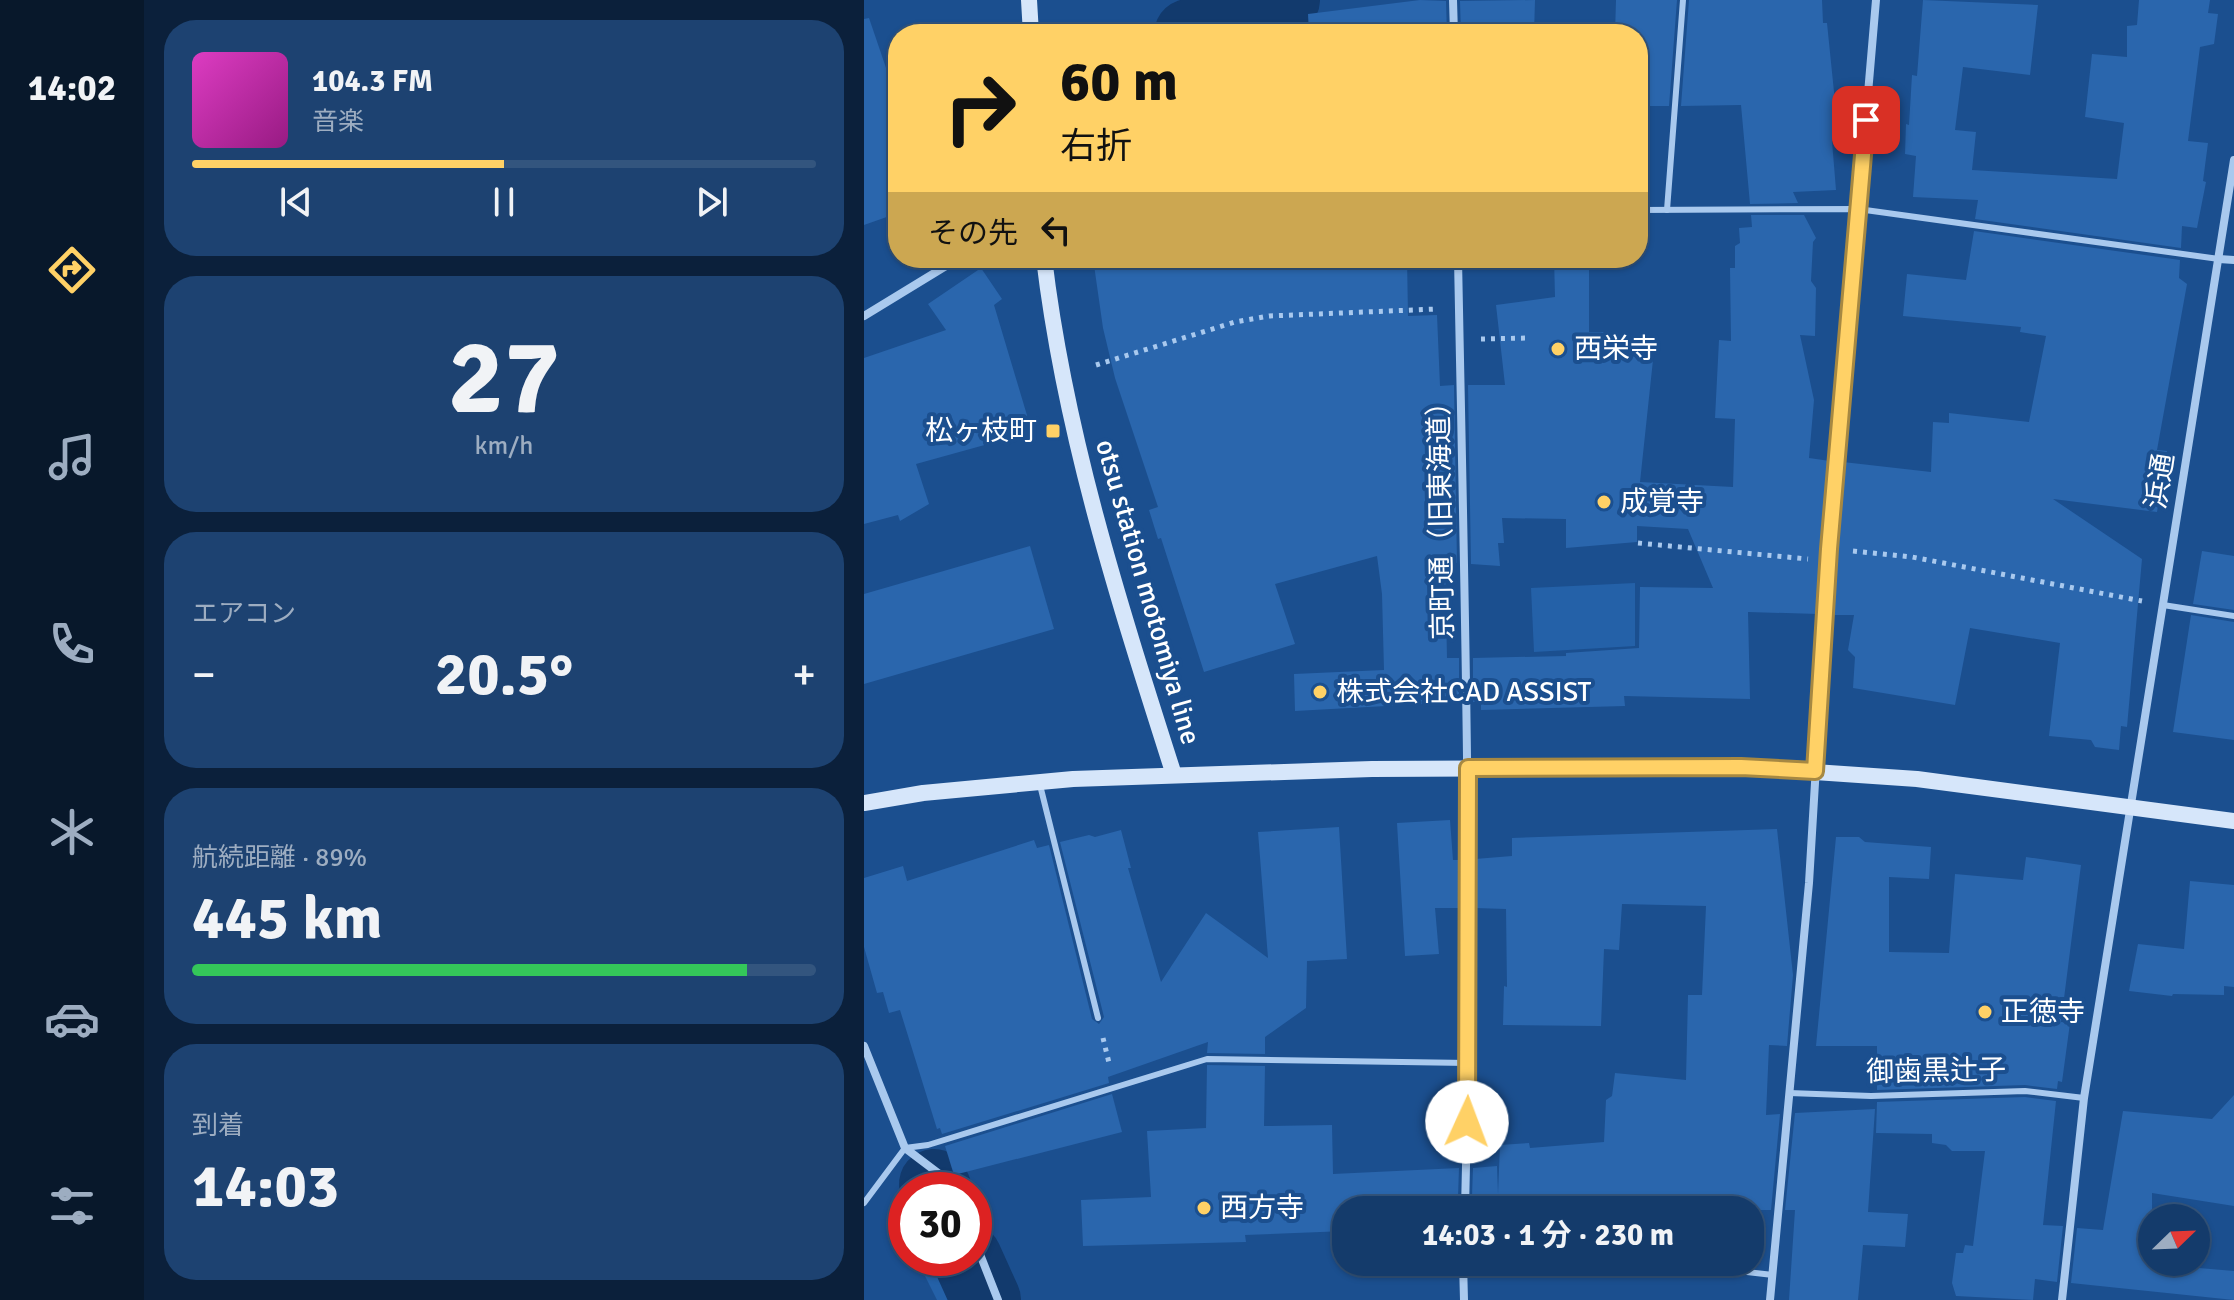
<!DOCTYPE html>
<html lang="ja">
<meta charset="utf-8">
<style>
body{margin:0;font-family:Signika,"Noto Sans JP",sans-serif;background:#1d4271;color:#f1f3f6;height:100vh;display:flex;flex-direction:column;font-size:30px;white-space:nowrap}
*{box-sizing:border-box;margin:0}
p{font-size:26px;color:#9dadc1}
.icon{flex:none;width:44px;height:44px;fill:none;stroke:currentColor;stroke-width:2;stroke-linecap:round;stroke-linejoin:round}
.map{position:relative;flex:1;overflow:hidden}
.sheet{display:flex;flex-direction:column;gap:20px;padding:20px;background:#0b203b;width:720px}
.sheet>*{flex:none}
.top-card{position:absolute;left:24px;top:24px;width:760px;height:244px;border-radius:32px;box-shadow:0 2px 6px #0004,0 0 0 2px #33557e;background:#ffd166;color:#111;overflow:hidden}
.needle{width:52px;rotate:67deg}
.fabs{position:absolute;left:1274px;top:1204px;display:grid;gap:16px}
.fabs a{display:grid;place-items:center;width:72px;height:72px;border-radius:50%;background:#143b6b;box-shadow:0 2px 6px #0004,0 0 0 2px #33557e;font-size:40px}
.speed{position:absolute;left:24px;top:1172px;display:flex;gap:16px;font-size:40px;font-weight:700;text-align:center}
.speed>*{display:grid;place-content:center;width:104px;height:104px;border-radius:50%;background:#143b6b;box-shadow:0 2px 6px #0004,0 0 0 2px #33557e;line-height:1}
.speed .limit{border:12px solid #d22;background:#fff;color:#111}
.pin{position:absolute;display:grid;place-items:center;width:68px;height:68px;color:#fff;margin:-34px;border-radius:16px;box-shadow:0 4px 12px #0006}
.me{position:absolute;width:88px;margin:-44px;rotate:2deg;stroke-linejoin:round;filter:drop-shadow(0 0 6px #0008)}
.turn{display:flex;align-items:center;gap:28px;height:168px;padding:0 40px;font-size:36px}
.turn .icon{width:104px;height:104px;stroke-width:2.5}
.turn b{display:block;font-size:56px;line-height:68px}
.then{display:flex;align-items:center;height:76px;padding:0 40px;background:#0003;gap:16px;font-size:30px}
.big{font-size:60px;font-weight:700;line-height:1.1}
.sheet .widget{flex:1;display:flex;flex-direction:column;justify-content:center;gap:12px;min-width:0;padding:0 28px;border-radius:32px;background:#1d4271}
.sheet .dial{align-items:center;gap:0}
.dial b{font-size:104px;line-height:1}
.song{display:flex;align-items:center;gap:24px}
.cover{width:96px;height:96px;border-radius:12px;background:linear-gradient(135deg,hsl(310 70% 55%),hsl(310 70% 35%))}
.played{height:8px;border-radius:4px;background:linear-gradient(90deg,#ffd166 50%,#33557e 50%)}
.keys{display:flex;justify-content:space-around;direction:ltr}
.heat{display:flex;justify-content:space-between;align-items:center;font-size:44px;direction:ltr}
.charge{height:12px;border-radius:6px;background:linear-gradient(90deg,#34c759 89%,#33557e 0)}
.trip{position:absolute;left:468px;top:1196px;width:432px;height:80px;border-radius:32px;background:#143b6b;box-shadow:0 2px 6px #0004,0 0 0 2px #33557e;font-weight:700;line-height:80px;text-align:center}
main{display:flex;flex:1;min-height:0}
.tabs{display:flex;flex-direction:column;width:144px;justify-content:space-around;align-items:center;background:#08182b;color:#9dadc1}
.tabs .icon{width:56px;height:56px}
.tabs .current{color:#ffd166}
.tabs b{font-size:36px;color:#f1f3f6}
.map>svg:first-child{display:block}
.green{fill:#2461a8}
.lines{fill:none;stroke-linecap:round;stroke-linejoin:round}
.river{stroke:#123a6d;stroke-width:70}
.building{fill:#2a66ad}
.path{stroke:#a9c9ee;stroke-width:5;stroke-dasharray:4 6;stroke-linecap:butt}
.lane{stroke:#a9c9ee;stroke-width:6}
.street{stroke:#a9c9ee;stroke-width:8}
.secondary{stroke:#d6e6fa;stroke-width:16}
.route-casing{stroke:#a68842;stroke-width:20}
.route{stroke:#ffd166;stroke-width:14}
.poi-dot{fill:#ffd166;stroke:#1b4f8f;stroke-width:3}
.labels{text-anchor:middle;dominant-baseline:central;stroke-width:8;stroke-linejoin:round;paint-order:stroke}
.poi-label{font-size:28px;fill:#fff;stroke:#1b4f8f;text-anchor:start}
.street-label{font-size:28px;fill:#fff;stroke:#1b4f8f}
</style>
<main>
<nav class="tabs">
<b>14:02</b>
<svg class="icon current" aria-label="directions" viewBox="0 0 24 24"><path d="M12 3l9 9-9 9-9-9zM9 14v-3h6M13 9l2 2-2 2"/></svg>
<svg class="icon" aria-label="music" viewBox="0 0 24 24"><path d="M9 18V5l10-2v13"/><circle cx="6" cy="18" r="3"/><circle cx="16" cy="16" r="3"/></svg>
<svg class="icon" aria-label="phone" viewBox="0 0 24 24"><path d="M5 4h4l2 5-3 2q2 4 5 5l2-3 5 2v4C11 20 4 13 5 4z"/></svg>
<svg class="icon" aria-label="climate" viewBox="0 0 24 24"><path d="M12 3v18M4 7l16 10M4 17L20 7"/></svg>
<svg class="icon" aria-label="car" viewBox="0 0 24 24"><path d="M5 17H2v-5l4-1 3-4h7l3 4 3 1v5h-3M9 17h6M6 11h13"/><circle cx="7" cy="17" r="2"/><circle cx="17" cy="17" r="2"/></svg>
<svg class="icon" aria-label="filters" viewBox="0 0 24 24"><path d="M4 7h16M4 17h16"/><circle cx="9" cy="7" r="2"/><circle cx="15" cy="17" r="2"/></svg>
</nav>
<section class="sheet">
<div class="widget">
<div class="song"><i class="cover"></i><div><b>104.3 FM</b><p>音楽</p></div></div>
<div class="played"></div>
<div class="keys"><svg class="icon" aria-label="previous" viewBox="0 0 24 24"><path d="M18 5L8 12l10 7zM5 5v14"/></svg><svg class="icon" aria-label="pause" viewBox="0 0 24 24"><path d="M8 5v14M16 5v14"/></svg><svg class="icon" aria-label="next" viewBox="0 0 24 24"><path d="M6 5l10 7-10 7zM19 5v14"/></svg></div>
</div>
<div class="widget dial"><b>27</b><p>km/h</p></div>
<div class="widget"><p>エアコン</p>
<div class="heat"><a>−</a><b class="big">20.5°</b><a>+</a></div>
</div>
<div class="widget"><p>航続距離 · 89%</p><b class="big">445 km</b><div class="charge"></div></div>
<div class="widget"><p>到着</p><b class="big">14:03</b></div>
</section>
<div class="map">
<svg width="1370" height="1300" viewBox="0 0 1370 1300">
<rect width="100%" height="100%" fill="#1b4f8f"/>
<g class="green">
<path d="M 771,583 L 771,646 L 670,652 L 667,588 Z"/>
<path d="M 52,1258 L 96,1258 L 116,1300 L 73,1300 Z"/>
</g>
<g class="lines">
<g class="river">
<path d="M 325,34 L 421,0"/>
<path d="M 70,1184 L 73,1190"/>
<path d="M 103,1258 L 122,1300"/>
</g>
</g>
<g class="building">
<path d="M 556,0 L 582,1 L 583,34 L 445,34 L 444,14 Z"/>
<path d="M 671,0 L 670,34 L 597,34 L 596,1 Z"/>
<path d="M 752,0 L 813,0 L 805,106 L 774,106 L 774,34 L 751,34 Z"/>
<path d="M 825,0 L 958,0 L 959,23 L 963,23 L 975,141 L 968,141 L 972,190 L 929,192 L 934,203 L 886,204 L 877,105 L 817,106 Z"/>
<path d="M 1059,0 L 1174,5 L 1166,75 L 1099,67 L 1091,130 L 1112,132 L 1108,170 L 1253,179 L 1260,123 L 1221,117 L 1228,54 L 1263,57 L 1263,26 L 1273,25 L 1275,0 L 1346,0 L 1344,13 L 1354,14 L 1350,44 L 1336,47 L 1324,141 L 1344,143 L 1339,181 L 1342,182 L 1333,228 L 1318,226 L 1317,248 L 1111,219 L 1114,200 L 1049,197 L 1052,156 L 1041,154 L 1042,124 L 1045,125 L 1048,75 L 1053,76 Z"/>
<path d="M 5,18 L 34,103 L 34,213 L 0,225 L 0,19 Z"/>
<path d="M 887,215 L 940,215 L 952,238 L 949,242 L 947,281 L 952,288 L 951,336 L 936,335 L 950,400 L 945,458 L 966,461 L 954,614 L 884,612 L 886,699 L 760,696 L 761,706 L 617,710 L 617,701 L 609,702 L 609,658 L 702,656 L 702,653 L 775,648 L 776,587 L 849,588 L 824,529 L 773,526 L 773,542 L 702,548 L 702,519 L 638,518 L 640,543 L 634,543 L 636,566 L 607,564 L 604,385 L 641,385 L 632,305 L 691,297 L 690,258 L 725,258 L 725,332 L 740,332 L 739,351 L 789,360 L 776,482 L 869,487 L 871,419 L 851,418 L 855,340 L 867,341 L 866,268 L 871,268 L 871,246 L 876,243 L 875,228 L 888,227 Z"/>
<path d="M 1110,231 L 1316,260 L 1315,278 L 1323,284 L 1293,450 L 1303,451 L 1293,512 L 1189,499 L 1278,559 L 1263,727 L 1257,726 L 1255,750 L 1231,747 L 1227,740 L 1185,736 L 1196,643 L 1106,628 L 1091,705 L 989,688 L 991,657 L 984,650 L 990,615 L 968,615 L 979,462 L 1067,472 L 1069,422 L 1085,423 L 1085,413 L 1165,422 L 1182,336 L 1156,332 L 1157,327 L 1039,316 L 1043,274 L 1102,280 Z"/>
<path d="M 229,258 L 543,258 L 544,316 L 573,315 L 576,386 L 590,385 L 593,563 L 581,562 L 583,658 L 595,658 L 595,702 L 431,711 L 430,674 L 520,670 L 518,594 L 513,556 L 411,584 L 431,644 L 340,672 L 297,538 L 294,539 L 285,510 L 294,507 L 251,378 L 239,328 Z"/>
<path d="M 117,268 L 138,299 L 130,305 L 168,432 L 52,464 L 65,504 L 36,521 L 34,515 L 0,524 L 0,358 L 82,330 L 64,304 Z"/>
<path d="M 166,546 L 190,629 L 0,684 L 0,594 Z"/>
<path d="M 1338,551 L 1370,556 L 1370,610 L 1329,604 Z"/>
<path d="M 1327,615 L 1370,622 L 1370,740 L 1309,732 Z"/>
<path d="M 586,820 L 589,860 L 597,860 L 597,908 L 571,908 L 575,954 L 541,956 L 533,823 Z"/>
<path d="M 475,827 L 483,959 L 443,961 L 442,1008 L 401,1037 L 401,1054 L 343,1053 L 344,1042 L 244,1077 L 245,1083 L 78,1134 L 76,1128 L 73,1129 L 36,1010 L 25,1013 L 19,992 L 13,993 L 0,947 L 0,878 L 39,866 L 43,881 L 170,840 L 173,848 L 185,845 L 228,1019 L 235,1024 L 240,1017 L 196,842 L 225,835 L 231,837 L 257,830 L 267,868 L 264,868 L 297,982 L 342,913 L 404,958 L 394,832 Z"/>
<path d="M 913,829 L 929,975 L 923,1046 L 905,1045 L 902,1115 L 916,1114 L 907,1210 L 634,1210 L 634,1195 L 608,1196 L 609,1168 L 633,1166 L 634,1194 L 636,1145 L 665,1143 L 666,1148 L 740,1142 L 742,1100 L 748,1096 L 751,1073 L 822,1080 L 824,995 L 838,995 L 842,906 L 758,904 L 755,950 L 740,949 L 737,1026 L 639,1025 L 640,986 L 643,987 L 642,909 L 611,908 L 611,859 L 648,856 L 648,838 Z"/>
<path d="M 972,837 L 995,837 L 1001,842 L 1067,847 L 1065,879 L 1025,877 L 1025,952 L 1085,953 L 1091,874 L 1159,880 L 1162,857 L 1217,865 L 1197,1022 L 1206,1023 L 1198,1082 L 1194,1081 L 1193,1089 L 1161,1085 L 1013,1090 L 1013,1046 L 952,1046 Z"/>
<path d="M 1326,881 L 1370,885 L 1370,987 L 1360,986 L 1360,995 L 1309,994 L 1308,996 L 1265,991 L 1274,944 L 1320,949 Z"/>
<path d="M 343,1065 L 401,1066 L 400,1126 L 468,1125 L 469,1174 L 595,1168 L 594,1197 L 551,1200 L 550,1210 L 482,1210 L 482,1231 L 381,1235 L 382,1242 L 219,1246 L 217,1200 L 287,1197 L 283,1131 L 342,1128 Z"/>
<path d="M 248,1094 L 258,1132 L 90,1175 L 81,1146 Z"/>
<path d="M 1370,1095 L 1370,1206 L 1288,1193 L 1288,1264 L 1370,1271 L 1370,1300 L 1207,1283 L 1213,1228 L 1239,1230 L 1259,1111 L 1348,1119 Z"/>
<path d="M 1161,1097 L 1192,1101 L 1179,1225 L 1199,1226 L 1193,1282 L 1171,1279 L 1169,1300 L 1092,1296 L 1088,1283 L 1092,1253 L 1099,1253 L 1101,1245 L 1109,1246 L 1121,1151 L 1088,1151 L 1082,1145 L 1068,1143 L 1068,1134 L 1012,1133 L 1013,1102 Z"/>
<path d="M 1011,1109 L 1004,1212 L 1044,1214 L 1041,1247 L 999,1245 L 994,1300 L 925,1300 L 931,1210 L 921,1210 L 931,1113 Z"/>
</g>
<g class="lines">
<g class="path">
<path d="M 617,339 L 665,338"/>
<path d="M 232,365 L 371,322 L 405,316 L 572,309"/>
<path d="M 774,543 L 944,559"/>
<path d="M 989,551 L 1048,557 L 1278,601"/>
<path d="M 239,1038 L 246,1067"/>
</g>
<g class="lane">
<path d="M 774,210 L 994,209 L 1355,259"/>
<path d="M 803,210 L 819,0"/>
<path d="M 1299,605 L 1370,616"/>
<path d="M 176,785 L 234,1018"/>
<path d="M 925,1093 L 1007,1096 L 1161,1091 L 1220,1098"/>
<path d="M 0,1203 L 41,1148 L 64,1145 L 343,1059 L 604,1063"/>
<path d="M 796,1262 L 909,1275"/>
</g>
<g class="street">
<path d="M 589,0 L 590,34"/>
<path d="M 594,258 C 600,575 609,893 601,1210"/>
<path d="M 1355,259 L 1370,260"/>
<path d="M 0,316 L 95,258"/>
<path d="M 0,1046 L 41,1148 L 74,1173 L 83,1190"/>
<path d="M 110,1239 L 134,1300"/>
<path d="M 599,1262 L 600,1300"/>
<path d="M 906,1300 L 945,883 L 965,549 L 1012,0"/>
<path d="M 1198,1300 L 1220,1098 L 1370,160"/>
</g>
<g class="secondary">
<path d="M 165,0 L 167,34"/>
<path d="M 180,258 C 201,435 256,606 310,775"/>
<path d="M 0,803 L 59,793 L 209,779 L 508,769 L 877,767 L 1053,779 L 1370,821"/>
</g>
</g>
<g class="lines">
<defs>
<path id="route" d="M 603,1122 L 604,768 L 877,767 L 951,771 L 965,549 L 1002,120"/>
</defs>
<use href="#route" class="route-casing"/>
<use href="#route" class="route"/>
</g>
<g class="poi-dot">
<circle cx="694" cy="349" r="8"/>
<rect x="181" y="423" width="16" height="16" rx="4"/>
<circle cx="740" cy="502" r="8"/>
<circle cx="456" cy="692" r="8"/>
<circle cx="1121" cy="1012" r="8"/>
<circle cx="340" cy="1208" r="8"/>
</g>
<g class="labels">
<g class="poi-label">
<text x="710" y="349">西栄寺</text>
<text x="173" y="431" text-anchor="end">松ヶ枝町</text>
<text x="756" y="502">成覚寺</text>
<text x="472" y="692">株式会社CAD ASSIST</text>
<text x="1137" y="1012">正徳寺</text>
<text x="356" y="1208">西方寺</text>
</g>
<g class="street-label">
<text transform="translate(1296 481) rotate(-81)">浜通</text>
<text transform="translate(577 514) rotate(-91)">京町通（旧東海道）</text>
<text transform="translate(284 592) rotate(74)">otsu station motomiya line</text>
<text transform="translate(1072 1071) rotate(-1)">御歯黒辻子</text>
</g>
</g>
</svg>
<div class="fabs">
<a><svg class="needle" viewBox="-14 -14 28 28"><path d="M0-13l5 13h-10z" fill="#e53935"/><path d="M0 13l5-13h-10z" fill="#9dadc1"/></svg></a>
</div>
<div class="speed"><div class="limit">30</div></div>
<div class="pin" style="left:1002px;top:120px;background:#d93025"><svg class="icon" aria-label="arrive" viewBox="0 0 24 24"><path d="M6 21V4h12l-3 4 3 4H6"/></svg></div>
<svg class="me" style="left:603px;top:1122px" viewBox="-20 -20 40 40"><circle r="19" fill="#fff"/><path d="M0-13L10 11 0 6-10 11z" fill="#ffd166"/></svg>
<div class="trip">14:03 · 1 分 · 230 m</div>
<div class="top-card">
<div class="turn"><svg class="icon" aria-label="right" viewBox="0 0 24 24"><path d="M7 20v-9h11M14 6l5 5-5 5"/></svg><div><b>60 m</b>右折</div></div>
<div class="then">その先<svg class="icon" aria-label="left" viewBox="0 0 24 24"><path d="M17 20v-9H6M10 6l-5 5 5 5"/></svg></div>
</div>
</div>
</main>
